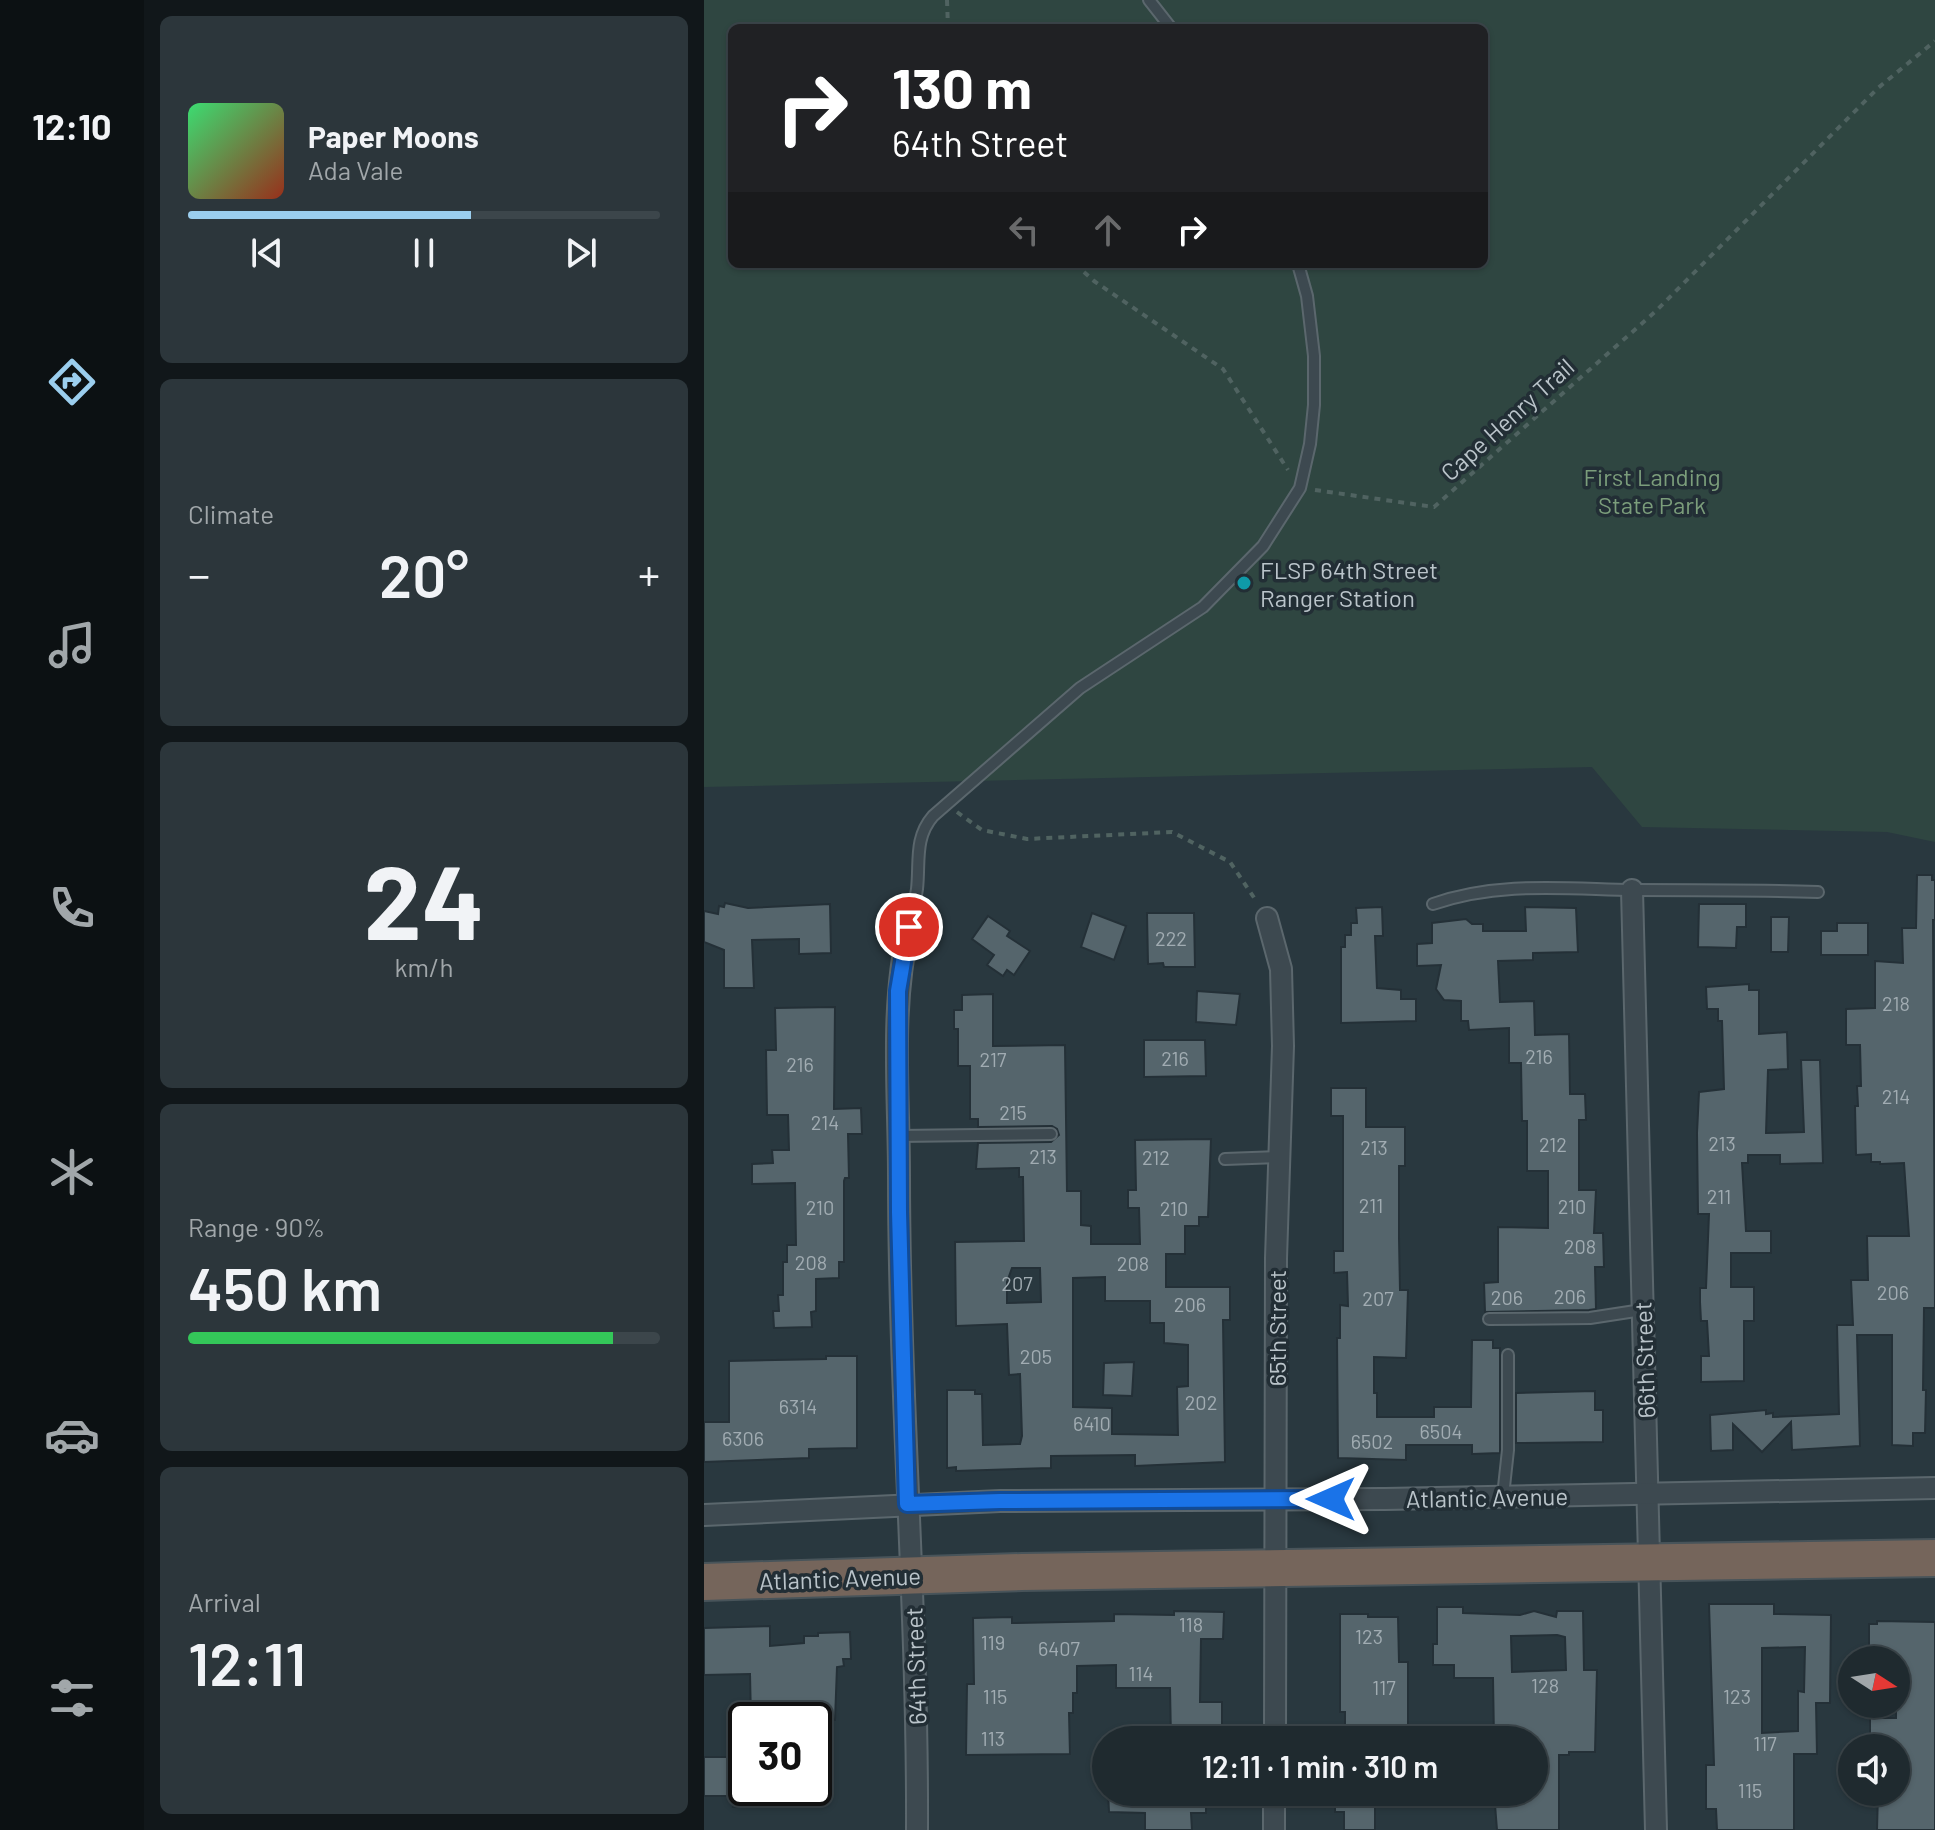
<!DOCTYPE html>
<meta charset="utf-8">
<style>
body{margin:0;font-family:Barlow,sans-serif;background:#2c363b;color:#f1f3f6;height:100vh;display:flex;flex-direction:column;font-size:30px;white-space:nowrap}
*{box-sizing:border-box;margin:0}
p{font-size:26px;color:#a1a7aa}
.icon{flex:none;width:44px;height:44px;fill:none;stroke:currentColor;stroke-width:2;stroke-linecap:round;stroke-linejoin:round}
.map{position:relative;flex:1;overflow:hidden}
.details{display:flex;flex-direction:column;gap:16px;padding:16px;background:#11171a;width:560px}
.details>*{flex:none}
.top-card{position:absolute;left:24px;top:24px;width:760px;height:244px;border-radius:12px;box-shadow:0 2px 6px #0004,0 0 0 2px #3c464b;background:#202124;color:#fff;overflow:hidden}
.needle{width:52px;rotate:102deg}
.controls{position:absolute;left:1134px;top:1646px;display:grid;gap:16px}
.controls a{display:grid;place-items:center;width:72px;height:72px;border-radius:50%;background:#1f2a2f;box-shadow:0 2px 6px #0004,0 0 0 2px #3c464b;font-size:40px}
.speed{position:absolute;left:24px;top:1702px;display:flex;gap:16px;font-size:40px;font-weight:700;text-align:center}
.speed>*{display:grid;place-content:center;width:104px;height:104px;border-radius:50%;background:#1f2a2f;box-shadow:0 2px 6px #0004,0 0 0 2px #3c464b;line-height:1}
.speed .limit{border:4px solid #111;border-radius:12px;background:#fff;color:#111}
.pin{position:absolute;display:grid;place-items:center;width:68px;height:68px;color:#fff;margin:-34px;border:4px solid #fff;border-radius:50%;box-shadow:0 2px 8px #0007}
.me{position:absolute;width:88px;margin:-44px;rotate:270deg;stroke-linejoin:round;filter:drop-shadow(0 0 6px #0008)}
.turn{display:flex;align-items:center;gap:28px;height:168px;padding:0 32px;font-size:36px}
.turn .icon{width:104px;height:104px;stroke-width:2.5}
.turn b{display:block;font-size:56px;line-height:68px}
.lanes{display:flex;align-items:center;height:76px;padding:0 32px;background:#0003;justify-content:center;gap:40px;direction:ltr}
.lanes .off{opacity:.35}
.big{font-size:60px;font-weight:600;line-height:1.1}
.details .card{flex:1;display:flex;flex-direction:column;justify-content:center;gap:12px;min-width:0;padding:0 28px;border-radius:12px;background:#2c363b}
.details .dial{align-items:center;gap:0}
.dial b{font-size:104px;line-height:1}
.song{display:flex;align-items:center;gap:24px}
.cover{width:96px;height:96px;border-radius:12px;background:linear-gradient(135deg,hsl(140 70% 55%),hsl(10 70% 35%))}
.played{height:8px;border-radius:4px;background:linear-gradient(90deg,#9bceee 60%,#3c464b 60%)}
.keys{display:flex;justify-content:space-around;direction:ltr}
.heat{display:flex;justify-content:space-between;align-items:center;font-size:44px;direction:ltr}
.charge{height:12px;border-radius:6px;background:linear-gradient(90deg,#34c759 90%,#3c464b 0)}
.trip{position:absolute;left:388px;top:1726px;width:456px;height:80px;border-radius:40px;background:#1f2a2f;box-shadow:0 2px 6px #0004,0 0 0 2px #3c464b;font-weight:600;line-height:80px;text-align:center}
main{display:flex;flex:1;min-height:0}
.tabs{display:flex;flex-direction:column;width:144px;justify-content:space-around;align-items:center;background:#0c1113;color:#a1a7aa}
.tabs .icon{width:56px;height:56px}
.tabs .active{color:#9bceee}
.tabs b{font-size:36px;color:#f1f3f6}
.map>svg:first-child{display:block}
.green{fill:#2f4641;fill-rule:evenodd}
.building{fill:#55656c;stroke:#243037;stroke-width:2;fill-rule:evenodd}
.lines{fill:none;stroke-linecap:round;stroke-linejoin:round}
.lane-casing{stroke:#5b676d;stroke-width:14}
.street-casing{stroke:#5b676d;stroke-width:24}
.highway-casing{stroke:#48545a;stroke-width:40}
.path{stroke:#506361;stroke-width:4;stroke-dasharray:6 6;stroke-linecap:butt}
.lane{stroke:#3d4950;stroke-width:10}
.street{stroke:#3d4950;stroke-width:20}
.highway{stroke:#75655b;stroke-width:36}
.route-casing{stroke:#114b97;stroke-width:20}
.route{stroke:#1a73e8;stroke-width:14}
.culture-dot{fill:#0f9aa8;stroke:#222e35;stroke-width:3}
.labels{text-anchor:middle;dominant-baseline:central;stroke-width:7;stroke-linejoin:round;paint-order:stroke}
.number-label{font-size:20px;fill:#a1acb2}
.street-label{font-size:24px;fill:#bac4ca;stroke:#222e35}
.park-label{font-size:24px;fill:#7b9d7b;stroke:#222e35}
.poi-label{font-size:24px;fill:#bac4ca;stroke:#222e35;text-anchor:start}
</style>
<main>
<nav class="tabs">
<b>12:10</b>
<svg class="icon active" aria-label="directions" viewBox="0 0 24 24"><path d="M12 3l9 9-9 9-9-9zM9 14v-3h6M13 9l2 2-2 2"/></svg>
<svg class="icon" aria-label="music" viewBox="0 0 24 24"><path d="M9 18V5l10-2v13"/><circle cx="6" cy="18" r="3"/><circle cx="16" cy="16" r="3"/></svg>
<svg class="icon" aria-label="phone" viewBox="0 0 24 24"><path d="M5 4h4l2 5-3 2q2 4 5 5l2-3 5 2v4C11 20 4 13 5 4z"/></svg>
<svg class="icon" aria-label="climate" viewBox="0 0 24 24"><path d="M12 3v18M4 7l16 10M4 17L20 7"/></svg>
<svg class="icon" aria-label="car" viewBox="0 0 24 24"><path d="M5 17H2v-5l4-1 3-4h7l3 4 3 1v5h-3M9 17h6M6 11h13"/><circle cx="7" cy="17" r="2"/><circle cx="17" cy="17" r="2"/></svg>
<svg class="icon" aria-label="filters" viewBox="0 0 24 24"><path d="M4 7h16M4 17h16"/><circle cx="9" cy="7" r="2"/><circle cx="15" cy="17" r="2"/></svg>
</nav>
<section class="details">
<div class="card">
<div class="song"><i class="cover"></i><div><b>Paper Moons</b><p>Ada Vale</p></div></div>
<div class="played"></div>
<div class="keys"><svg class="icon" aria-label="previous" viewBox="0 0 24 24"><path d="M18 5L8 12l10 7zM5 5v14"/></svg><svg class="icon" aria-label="pause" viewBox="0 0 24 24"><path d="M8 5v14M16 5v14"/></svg><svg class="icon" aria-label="next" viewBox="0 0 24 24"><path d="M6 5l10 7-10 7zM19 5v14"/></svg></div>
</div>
<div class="card"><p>Climate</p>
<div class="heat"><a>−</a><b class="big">20°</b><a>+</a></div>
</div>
<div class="card dial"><b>24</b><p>km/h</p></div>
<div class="card"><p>Range · 90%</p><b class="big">450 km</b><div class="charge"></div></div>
<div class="card"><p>Arrival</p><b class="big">12:11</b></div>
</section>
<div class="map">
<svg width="1231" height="1830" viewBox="0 0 1231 1830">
<rect width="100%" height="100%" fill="#29383f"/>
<path class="green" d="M 0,0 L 1231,0 L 1231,842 L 1183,832 L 938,827 L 888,767 L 0,787 ZM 28,28 L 780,28 L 780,264 L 28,264 Z"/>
<g class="building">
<path d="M 1213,875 L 1228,875 L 1228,880 L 1231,880 L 1231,920 L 1229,920 L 1231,1308 L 1220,1308 L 1219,1390 L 1222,1390 L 1221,1433 L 1209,1433 L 1209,1446 L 1188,1445 L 1188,1335 L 1153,1335 L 1156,1446 L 1088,1450 L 1087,1422 L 1058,1452 L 1029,1424 L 1029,1450 L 1007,1451 L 1006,1415 L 1062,1410 L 1062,1414 L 1069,1413 L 1069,1417 L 1135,1414 L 1133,1325 L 1149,1325 L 1147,1280 L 1164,1280 L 1163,1236 L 1205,1236 L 1200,1163 L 1176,1164 L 1176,1162 L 1167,1162 L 1167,1154 L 1152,1155 L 1151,1106 L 1154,1106 L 1153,1086 L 1157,1086 L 1156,1045 L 1142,1045 L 1142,1009 L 1171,1008 L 1171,961 L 1199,963 L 1198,928 L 1212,928 Z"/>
<path d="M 21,903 L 44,908 L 126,904 L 127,953 L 95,954 L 95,939 L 48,940 L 50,988 L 20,988 L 20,950 L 0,942 L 0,911 L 14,914 L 15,906 L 20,907 Z"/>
<path d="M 995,904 L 1042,904 L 1042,927 L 1033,927 L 1032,948 L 994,947 Z"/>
<path d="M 678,907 L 679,936 L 671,936 L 673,988 L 697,990 L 697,999 L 712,999 L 712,1021 L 637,1023 L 637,947 L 641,947 L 641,935 L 647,935 L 647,923 L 653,923 L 652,908 Z"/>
<path d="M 821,907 L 872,908 L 874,952 L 829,953 L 829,960 L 794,961 L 796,1002 L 830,1001 L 831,1035 L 865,1034 L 866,1094 L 881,1094 L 882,1120 L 875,1120 L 875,1190 L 892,1190 L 890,1233 L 899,1233 L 900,1267 L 891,1267 L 892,1309 L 885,1310 L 781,1312 L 780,1283 L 794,1282 L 794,1227 L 844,1228 L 844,1171 L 823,1171 L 823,1121 L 818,1121 L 817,1063 L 805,1063 L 805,1028 L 765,1030 L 764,1021 L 757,1021 L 757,1001 L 740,1000 L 732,989 L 737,965 L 713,966 L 713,944 L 728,943 L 728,923 L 762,919 L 768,924 L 779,924 L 779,931 L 822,931 Z"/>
<path d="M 388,913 L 422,926 L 410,960 L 377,947 Z"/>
<path d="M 443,913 L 490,913 L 491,967 L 460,967 L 459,963 L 444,964 Z"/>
<path d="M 284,916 L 306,931 L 303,936 L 326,951 L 310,975 L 303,970 L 299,976 L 283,965 L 290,955 L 268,939 Z"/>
<path d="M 1067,917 L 1085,917 L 1084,952 L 1067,952 Z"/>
<path d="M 1133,923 L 1164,923 L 1164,955 L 1117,955 L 1117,931 L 1133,931 Z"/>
<path d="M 1045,984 L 1045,990 L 1055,990 L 1055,1034 L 1083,1032 L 1084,1069 L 1064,1070 L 1062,1133 L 1100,1132 L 1097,1060 L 1116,1060 L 1119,1163 L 1076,1164 L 1076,1155 L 1044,1155 L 1044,1163 L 1038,1163 L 1042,1231 L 1067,1231 L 1067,1253 L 1027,1253 L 1027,1287 L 1050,1287 L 1050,1321 L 1040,1321 L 1040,1381 L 997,1382 L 997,1356 L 1005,1356 L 1003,1321 L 997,1321 L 996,1302 L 996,1288 L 1002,1288 L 1005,1214 L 994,1214 L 993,1133 L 995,1092 L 1020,1089 L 1018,1021 L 1014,1021 L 1014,1009 L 1003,1009 L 1002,987 Z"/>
<path d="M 493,991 L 536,994 L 532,1025 L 492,1022 Z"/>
<path d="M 289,994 L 289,1046 L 361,1045 L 363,1191 L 377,1191 L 377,1225 L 387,1226 L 387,1244 L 436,1244 L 435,1208 L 424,1208 L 424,1190 L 432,1190 L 431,1140 L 507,1139 L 504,1217 L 495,1217 L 495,1226 L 481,1226 L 481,1254 L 462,1254 L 462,1287 L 526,1287 L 526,1320 L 519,1320 L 521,1462 L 431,1466 L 431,1455 L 347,1456 L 347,1468 L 252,1471 L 252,1467 L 243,1468 L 243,1390 L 271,1390 L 271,1394 L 278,1394 L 279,1445 L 316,1444 L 318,1436 L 316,1374 L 305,1375 L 303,1324 L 252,1326 L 251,1242 L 320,1241 L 319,1177 L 315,1177 L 315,1168 L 272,1169 L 274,1143 L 347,1142 L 355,1135 L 353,1129 L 348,1126 L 274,1127 L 274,1119 L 266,1119 L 266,1066 L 254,1066 L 254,1029 L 250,1029 L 250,1010 L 258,1010 L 258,995 ZM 308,1268 L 336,1268 L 337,1302 L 303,1303 L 303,1282 ZM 401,1277 L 401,1301 L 446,1301 L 446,1323 L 460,1323 L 460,1343 L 484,1345 L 484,1386 L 473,1387 L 474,1435 L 408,1434 L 408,1408 L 369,1407 L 369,1278 Z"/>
<path d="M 131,1007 L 130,1109 L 157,1108 L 158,1134 L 144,1134 L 145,1178 L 141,1178 L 140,1181 L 140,1262 L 135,1262 L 135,1278 L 112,1279 L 112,1311 L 107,1312 L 108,1327 L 70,1328 L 69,1311 L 75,1311 L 74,1295 L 79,1295 L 79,1262 L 83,1262 L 83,1245 L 92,1245 L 91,1183 L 48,1184 L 48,1164 L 69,1163 L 68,1150 L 85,1150 L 84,1115 L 63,1115 L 62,1050 L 72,1050 L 71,1008 Z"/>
<path d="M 440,1040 L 501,1040 L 502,1076 L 440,1077 Z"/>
<path d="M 627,1088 L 662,1088 L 662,1127 L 701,1127 L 701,1166 L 695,1166 L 695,1238 L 696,1290 L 704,1290 L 702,1358 L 670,1357 L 670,1393 L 673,1393 L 673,1417 L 730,1417 L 730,1407 L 767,1407 L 768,1340 L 789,1340 L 789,1348 L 796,1348 L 796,1453 L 768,1454 L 768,1445 L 702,1445 L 702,1460 L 634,1458 L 633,1338 L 636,1338 L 636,1305 L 644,1306 L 643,1272 L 630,1273 L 630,1251 L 639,1251 L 639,1116 L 627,1116 Z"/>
<path d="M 122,1356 L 153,1356 L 153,1448 L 105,1449 L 105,1458 L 0,1462 L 0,1422 L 25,1422 L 25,1361 L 122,1359 Z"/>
<path d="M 430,1362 L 428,1396 L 399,1395 L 400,1363 Z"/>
<path d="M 891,1391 L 891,1410 L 899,1410 L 899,1442 L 812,1443 L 812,1393 Z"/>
<path d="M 1005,1604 L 1070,1604 L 1070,1614 L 1127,1615 L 1126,1703 L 1112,1703 L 1113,1754 L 1090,1754 L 1090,1830 L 1013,1830 L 1012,1809 L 1002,1809 L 1002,1765 L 1010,1765 ZM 1101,1647 L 1100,1692 L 1094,1691 L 1094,1731 L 1058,1733 L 1058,1648 Z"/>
<path d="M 733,1607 L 759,1607 L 759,1613 L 816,1615 L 830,1611 L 852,1617 L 853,1611 L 879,1611 L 880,1670 L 893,1670 L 891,1752 L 865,1752 L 865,1755 L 855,1755 L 855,1830 L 793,1830 L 790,1792 L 830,1792 L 830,1740 L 790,1740 L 789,1678 L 750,1678 L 750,1665 L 729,1665 L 729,1644 L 733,1644 ZM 853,1635 L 861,1637 L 862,1670 L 808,1672 L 807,1636 Z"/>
<path d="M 470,1611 L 520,1612 L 519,1639 L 497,1639 L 496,1702 L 518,1702 L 518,1740 L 467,1740 L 466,1688 L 412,1688 L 412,1665 L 373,1666 L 373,1693 L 369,1693 L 369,1713 L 365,1713 L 366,1754 L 262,1755 L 263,1684 L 270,1684 L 269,1618 L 308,1617 L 308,1623 L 410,1621 L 410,1614 L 470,1615 Z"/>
<path d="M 636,1614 L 664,1614 L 664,1617 L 694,1617 L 695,1662 L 704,1662 L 704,1740 L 641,1740 L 641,1712 L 636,1712 Z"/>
<path d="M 1173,1621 L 1231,1622 L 1231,1830 L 1173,1830 L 1174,1792 L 1192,1792 L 1192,1748 L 1183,1748 L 1183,1743 L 1166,1743 L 1166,1718 L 1192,1718 L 1192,1655 L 1165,1651 L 1165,1624 L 1173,1624 Z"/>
<path d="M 66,1626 L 66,1646 L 100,1643 L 100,1636 L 114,1636 L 114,1633 L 146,1632 L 147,1659 L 139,1659 L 140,1666 L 133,1667 L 131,1720 L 47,1720 L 46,1674 L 0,1675 L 0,1628 Z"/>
<path d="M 0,1757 L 42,1757 L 42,1788 L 54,1788 L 54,1806 L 29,1807 L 30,1796 L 0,1796 Z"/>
<path d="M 404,1792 L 502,1792 L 502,1813 L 487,1813 L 488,1830 L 441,1830 L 441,1813 L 405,1812 Z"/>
<path d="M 631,1792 L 671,1792 L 671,1830 L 640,1830 L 640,1812 L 631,1812 Z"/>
</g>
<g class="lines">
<defs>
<g id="lane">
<path d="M 445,0 L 467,28"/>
<path d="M 729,904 C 795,881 862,889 930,890 C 991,890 1052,890 1114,892"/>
<path d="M 205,927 C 208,915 211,902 213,889 C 216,862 210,838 229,816 L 376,688 L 499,607 L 559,546 L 596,488 L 606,444 L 610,405 L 610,356 L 603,296 L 594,264"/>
<path d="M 195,1136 L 347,1134"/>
<path d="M 521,1159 L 575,1157"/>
<path d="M 785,1319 L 886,1318 L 938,1310"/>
<path d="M 799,1496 L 804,1450 L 804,1355"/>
</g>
<g id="street">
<path d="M 928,890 L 952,1830"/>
<path d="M 563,918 L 577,969 L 579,1046 L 572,1258 L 571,1740"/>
<path d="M 205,927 C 186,1007 195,1094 195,1175 C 195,1394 214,1612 213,1830"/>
<path d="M 0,1515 L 296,1501 L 681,1499 L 1231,1488"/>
<path d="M 570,1830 L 570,1792"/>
</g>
<path id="highway" d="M 0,1582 L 318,1572 L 1231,1558"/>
</defs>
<use href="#lane" class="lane-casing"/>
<use href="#street" class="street-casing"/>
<use href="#highway" class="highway-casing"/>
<g class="path">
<path d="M 243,0 L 244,28"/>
<path d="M 371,264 L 390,281 L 519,369 L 584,470"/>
<path d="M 611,490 L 730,507 L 952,311 L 1174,88 L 1231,41"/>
<path d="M 253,812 L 278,830 L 323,839 L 468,832 L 526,862 L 553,902"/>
</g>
<use href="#lane" class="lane"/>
<use href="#street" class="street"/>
<use href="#highway" class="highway"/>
</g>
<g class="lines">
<defs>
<path id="route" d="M 205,927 L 194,991 L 195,1212 L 203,1504 L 296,1501 L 627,1499"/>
</defs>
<use href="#route" class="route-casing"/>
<use href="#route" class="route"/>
</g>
<circle class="culture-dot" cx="540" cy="583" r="8"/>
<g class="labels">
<g class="number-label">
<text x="467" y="938">222</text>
<text x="1192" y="1003">218</text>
<text x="835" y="1056">216</text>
<text x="471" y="1058">216</text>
<text x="289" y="1059">217</text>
<text x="96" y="1064">216</text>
<text x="1192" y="1096">214</text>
<text x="309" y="1112">215</text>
<text x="121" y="1122">214</text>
<text x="1018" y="1143">213</text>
<text x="849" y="1144">212</text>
<text x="670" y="1147">213</text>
<text x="339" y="1156">213</text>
<text x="452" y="1157">212</text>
<text x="1015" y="1196">211</text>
<text x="667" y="1205">211</text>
<text x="868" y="1206">210</text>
<text x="116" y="1207">210</text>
<text x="470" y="1208">210</text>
<text x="876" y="1246">208</text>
<text x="107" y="1262">208</text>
<text x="429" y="1263">208</text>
<text x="313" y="1283">207</text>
<text x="1189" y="1292">206</text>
<text x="866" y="1296">206</text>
<text x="803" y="1297">206</text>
<text x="674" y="1298">207</text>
<text x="486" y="1304">206</text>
<text x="332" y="1356">205</text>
<text x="497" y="1402">202</text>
<text x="94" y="1406">6314</text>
<text x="388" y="1423">6410</text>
<text x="737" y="1431">6504</text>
<text x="39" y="1438">6306</text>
<text x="668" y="1441">6502</text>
<text x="487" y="1624">118</text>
<text x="665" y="1636">123</text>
<text x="289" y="1642">119</text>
<text x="355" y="1648">6407</text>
<text x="437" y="1673">114</text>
<text x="841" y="1685">128</text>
<text x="680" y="1687">117</text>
<text x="291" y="1696">115</text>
<text x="1033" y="1696">123</text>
<text x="289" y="1738">113</text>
<text x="1061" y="1743">117</text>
<text x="1046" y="1790">115</text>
</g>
<g class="street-label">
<text transform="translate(803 419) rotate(-42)">Cape Henry Trail</text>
<text transform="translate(572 1328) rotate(-90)">65th Street</text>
<text transform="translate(940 1360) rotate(-92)">66th Street</text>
<text transform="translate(783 1497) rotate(-1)">Atlantic Avenue</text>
<text transform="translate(136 1578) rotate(-2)">Atlantic Avenue</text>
<text transform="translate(211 1666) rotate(-92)">64th Street</text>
</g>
<g class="park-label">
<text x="948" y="476">First Landing<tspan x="948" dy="28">State Park</tspan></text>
</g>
<g class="poi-label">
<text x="556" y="569">FLSP 64th Street<tspan x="556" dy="28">Ranger Station</tspan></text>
</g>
</g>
</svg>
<div class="controls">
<a><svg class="needle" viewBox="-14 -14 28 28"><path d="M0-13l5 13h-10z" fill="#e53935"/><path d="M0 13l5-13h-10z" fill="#a1a7aa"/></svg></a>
<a><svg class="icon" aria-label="sound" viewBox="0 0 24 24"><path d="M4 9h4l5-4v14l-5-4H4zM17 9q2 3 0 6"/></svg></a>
</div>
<div class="speed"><div class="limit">30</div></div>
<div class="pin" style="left:205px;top:927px;background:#d93025"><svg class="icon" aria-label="arrive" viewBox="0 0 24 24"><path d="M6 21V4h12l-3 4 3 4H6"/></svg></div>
<svg class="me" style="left:627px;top:1499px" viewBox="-20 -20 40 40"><path d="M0-17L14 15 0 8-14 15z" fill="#1a73e8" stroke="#fff" stroke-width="4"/></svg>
<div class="trip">12:11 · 1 min · 310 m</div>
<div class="top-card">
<div class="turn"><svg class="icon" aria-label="right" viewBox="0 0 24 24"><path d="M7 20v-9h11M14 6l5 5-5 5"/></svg><div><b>130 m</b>64th Street</div></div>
<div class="lanes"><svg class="icon off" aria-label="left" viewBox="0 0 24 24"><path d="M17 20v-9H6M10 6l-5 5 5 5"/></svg><svg class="icon off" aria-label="ahead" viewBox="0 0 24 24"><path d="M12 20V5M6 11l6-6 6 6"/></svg><svg class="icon" aria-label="right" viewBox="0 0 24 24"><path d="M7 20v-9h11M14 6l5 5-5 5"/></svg></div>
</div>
</div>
</main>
